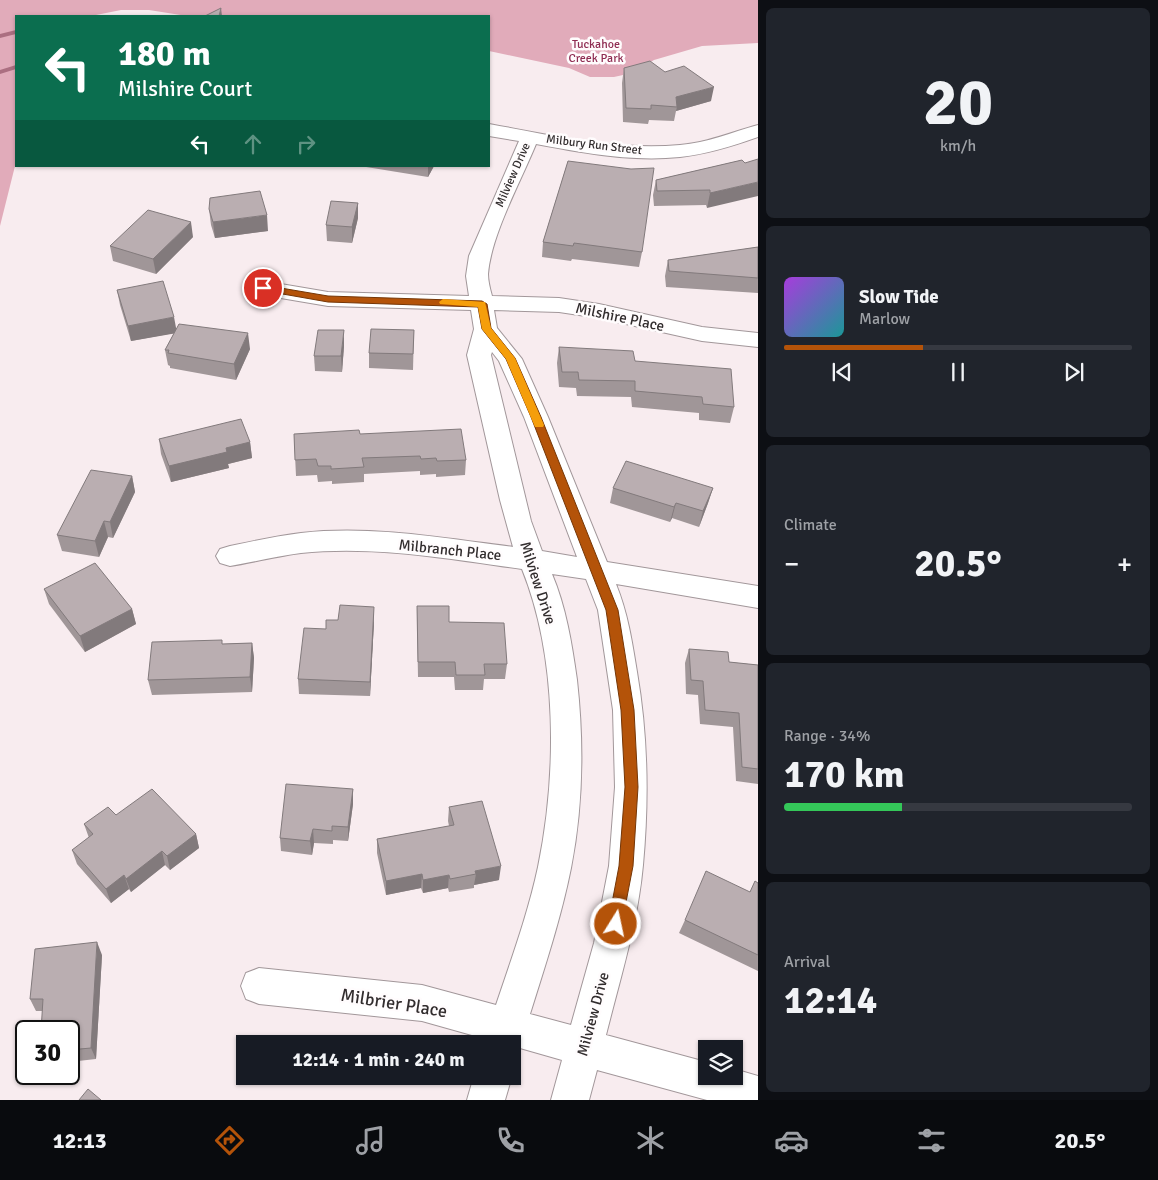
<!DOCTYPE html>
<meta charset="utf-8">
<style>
body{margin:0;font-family:Signika,sans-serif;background:#20242c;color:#f1f3f6;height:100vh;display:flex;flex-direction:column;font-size:19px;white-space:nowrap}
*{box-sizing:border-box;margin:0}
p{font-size:16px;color:#9ea1a6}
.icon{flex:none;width:28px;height:28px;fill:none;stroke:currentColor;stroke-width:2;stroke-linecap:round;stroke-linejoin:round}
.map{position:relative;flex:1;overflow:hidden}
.side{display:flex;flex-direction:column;gap:8px;padding:8px;background:#0d0f14;width:400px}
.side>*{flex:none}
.guide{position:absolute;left:15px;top:15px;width:475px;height:152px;border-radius:0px;box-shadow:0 1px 4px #0004;background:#0b6e4f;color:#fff;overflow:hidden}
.buttons{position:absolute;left:698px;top:1040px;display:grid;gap:10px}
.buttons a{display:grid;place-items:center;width:45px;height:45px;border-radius:0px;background:#171b24;box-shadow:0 1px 4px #0004;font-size:25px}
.speed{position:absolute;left:15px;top:1020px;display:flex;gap:10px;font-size:25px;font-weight:700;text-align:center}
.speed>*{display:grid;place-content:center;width:65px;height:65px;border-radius:50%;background:#171b24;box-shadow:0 1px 4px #0004;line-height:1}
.speed .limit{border:2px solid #111;border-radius:8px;background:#fff;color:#111}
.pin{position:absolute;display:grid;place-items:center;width:42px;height:42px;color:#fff;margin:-21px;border:2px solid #fff;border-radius:50%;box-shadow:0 1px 5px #0007}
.me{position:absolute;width:55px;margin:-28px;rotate:10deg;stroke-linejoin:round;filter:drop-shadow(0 0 4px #0008)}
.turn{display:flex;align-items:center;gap:18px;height:105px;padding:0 20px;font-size:22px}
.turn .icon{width:65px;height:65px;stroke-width:2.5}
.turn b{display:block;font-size:35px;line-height:42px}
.lanes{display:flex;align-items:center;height:48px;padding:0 20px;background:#0003;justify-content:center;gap:25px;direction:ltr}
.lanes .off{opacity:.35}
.big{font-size:38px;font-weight:800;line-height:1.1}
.side .widget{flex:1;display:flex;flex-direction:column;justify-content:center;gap:8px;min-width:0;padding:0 18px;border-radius:8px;background:#20242c}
.side .dial{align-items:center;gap:0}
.dial b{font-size:65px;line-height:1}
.song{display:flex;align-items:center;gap:15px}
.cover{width:60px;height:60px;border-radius:8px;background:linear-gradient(135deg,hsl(280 70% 55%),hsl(180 70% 35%))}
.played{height:5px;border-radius:2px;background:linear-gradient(90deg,#b45309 40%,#363941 40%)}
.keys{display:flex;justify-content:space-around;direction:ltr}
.heat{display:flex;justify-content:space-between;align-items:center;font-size:28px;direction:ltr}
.charge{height:8px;border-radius:4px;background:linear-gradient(90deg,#34c759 34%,#363941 0)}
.trip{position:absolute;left:236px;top:1035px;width:285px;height:50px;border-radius:0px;background:#171b24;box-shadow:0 1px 4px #0004;font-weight:800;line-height:50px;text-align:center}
.tab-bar{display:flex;height:80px;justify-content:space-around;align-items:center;background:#090b0e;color:#9ea1a6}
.tab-bar .icon{width:35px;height:35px}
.tab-bar .active{color:#b45309}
.tab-bar b{font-size:22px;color:#f1f3f6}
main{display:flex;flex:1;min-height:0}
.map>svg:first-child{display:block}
.green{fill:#e1abba}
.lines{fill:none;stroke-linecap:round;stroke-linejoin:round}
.stream{fill:#ab6f81;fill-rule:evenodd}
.street-casing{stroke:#a2979a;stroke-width:2}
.street{fill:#fff;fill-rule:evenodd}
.wall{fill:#a09698}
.shaded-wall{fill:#827a7c}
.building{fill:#baaeb1;stroke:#827a7c}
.route{fill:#b45309;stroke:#753606}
.slow{fill:#f59e0b}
.labels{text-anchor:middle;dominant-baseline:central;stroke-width:5;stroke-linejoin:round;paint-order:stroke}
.far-park-label{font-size:12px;fill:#8f2c52;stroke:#fffcfd}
.far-street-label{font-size:12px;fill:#322d2e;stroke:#fffcfd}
.street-label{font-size:15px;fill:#322d2e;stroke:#fffcfd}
.near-street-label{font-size:18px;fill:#322d2e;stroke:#fffcfd}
</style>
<main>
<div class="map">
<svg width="758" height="1100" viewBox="0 0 758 1100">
<rect width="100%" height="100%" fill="#f8ecef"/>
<path class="green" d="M 0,0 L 758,0 L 758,43 L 702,46 L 654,60 L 632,73 L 614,77 L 590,77 L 569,68 L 489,51 L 489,16 L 187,16 L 149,10 L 121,10 L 91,16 L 16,16 L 16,162 L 0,226 Z"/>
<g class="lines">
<g class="stream">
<path d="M 16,30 L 16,34 L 0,38 L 0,34 Z"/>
<path d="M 16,65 L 16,69 L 0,74 L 0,70 Z"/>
</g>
<defs>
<g id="street">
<path d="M 489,124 C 551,135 616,151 680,145 C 707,143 732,132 758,125 L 758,137 C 733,146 707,154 680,157 C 632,162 584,153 536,144 C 521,181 491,235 488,274 C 488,281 490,289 492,296 L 559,298 L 599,304 L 702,327 L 758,333 L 758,347 L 702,341 L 599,318 L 559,312 L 494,310 L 497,328 L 522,359 L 548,417 L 607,562 L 758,586 L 758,608 L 616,584 C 628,614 632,641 637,672 C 648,736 649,800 643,865 C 638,922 620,979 606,1035 L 706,1062 L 706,1076 L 734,1076 L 734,1069 L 758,1076 L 758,1100 L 707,1100 L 597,1070 L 589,1100 L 551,1100 L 562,1060 L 520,1048 L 516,1057 L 512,1059 L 512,1044 L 484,1044 L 486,1039 L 422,1021 L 259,1004 L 246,999 L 241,986 L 246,973 L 259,968 L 422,985 L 496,1005 C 511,960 528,914 538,867 C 557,775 558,658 522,569 C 451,559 373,545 301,553 C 278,556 254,562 230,566 L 220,563 L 216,556 L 220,549 L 230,546 C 254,541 277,536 301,533 C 370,525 445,538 513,547 L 500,500 L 467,355 L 474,329 L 471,310 L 328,306 L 263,295 L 255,293 L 252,288 L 255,283 L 263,281 L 328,292 L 469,296 L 466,276 L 469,256 L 519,141 L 489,136 ZM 492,352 L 499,361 L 524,417 L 577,557 L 542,551 L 531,521 L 491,355 ZM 552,574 L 586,579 L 598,610 L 613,710 L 615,787 L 609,866 L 594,943 L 571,1025 L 530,1014 C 545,966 561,918 571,868 C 583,807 584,743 577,680 C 572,644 566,607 552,574 Z"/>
<path d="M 474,1076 L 512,1076 L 505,1100 L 467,1100 Z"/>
</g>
</defs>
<use href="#street" class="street-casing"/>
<use href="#street" class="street"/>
</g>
<g class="wall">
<path d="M 624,68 L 665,72 L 711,101 L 676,111 L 674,121 L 649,120 L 648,124 L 623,122 L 622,83 Z"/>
<path d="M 742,160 L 707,208 L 706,205 L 654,206 L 653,195 L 656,180 Z"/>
<path d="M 568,161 L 642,252 L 639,267 L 572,259 L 571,261 L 542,257 L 543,242 Z"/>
<path d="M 360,166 L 434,166 L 428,177 Z"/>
<path d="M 358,203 L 358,218 L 352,243 L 327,241 L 326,225 Z"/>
<path d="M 209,209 L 268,231 L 215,238 L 211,225 Z"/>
<path d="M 193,237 L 156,274 L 113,261 L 110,246 Z"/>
<path d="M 758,247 L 758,293 L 666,287 L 665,276 L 668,260 Z"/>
<path d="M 117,290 L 176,329 L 250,349 L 236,380 L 170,368 L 170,366 L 168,365 L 165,350 L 174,333 L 131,341 L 120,305 Z"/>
<path d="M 414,330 L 413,370 L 369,368 L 369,353 Z"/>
<path d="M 344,346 L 342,372 L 315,371 L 314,356 Z"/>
<path d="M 559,347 L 635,361 L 734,407 L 730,423 L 699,420 L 699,413 L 632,407 L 631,397 L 577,396 L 576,388 L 559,387 L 557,363 Z"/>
<path d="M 294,434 L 360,434 L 466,460 L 465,475 L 436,477 L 436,474 L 420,475 L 420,471 L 364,474 L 364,482 L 332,484 L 332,481 L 318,482 L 317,475 L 296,476 Z"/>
<path d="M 159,439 L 250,442 L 252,458 L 228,464 L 229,468 L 171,482 L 161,454 Z"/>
<path d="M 132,476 L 135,492 L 113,538 L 108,537 L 99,557 L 62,551 L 57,535 Z"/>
<path d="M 613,488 L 713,488 L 708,503 L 699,527 L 672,518 L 670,522 L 610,503 Z"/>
<path d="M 44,589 L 132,609 L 136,624 L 85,652 L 49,604 Z"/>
<path d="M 417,606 L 449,622 L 507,664 L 505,679 L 484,679 L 483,690 L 455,690 L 454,677 L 418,677 L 417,622 Z"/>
<path d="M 338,620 L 374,622 L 370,696 L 299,694 L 298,679 L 326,629 Z"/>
<path d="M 222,640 L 222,644 L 252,643 L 254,658 L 252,692 L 152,695 L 148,680 Z"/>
<path d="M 689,649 L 729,662 L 758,665 L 758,784 L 736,781 L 733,727 L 700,724 L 698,695 L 686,694 L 685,663 Z"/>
<path d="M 353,789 L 353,804 L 348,841 L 333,840 L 333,844 L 314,843 L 312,855 L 281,851 L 280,838 Z"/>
<path d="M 449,807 L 499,880 L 474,885 L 474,888 L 449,892 L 448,888 L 423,893 L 421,888 L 386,895 L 377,853 L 377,839 L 449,826 L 448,821 Z"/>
<path d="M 116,815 L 196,834 L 199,848 L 170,870 L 165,865 L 131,892 L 129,889 L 111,903 L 77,864 L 72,850 L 89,838 L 84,824 Z"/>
<path d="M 755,881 L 758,883 L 758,971 L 679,933 L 685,920 L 750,892 Z"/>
<path d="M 102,955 L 96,1059 L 69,1062 L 69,1031 L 42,1011 L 36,1011 L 30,999 Z"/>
</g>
<g class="shaded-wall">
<path d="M 221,8 L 222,16 L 219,16 Z"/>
<path d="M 714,87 L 711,101 L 676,111 L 677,107 L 676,97 Z"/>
<path d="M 428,166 L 434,166 L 428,177 Z"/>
<path d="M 758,182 L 758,196 L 707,208 L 710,193 Z"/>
<path d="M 358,203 L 358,218 L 352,243 L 352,227 Z"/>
<path d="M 267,215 L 268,231 L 215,238 L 213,222 Z"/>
<path d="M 191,222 L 193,237 L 156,274 L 153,259 Z"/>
<path d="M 174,317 L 177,333 L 131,341 L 128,326 Z"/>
<path d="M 344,330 L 344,346 L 342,372 L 341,356 Z"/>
<path d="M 248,333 L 250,349 L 236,380 L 234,364 Z"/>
<path d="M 250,442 L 252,458 L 228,464 L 229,468 L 171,482 L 169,466 L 226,448 Z"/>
<path d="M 132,476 L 135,492 L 113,538 L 110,522 Z"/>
<path d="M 713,488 L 708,503 L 699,527 L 703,511 Z"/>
<path d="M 676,503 L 672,518 L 670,522 L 674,507 Z"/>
<path d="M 104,521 L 108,537 L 99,557 L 95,541 Z"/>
<path d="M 374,607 L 374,622 L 370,696 L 370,682 Z"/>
<path d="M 132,609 L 136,624 L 85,652 L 80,636 Z"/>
<path d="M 252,643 L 254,658 L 252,692 L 250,677 Z"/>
<path d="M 353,789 L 353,804 L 348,841 L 348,827 Z"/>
<path d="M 313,829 L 314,843 L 312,855 L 310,841 Z"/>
<path d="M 196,834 L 199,848 L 170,870 L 167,856 Z"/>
<path d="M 162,851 L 165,865 L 131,892 L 126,879 Z"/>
<path d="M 501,866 L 499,880 L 474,885 L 476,874 L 475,871 Z"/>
<path d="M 422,874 L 421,888 L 386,895 L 386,881 Z"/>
<path d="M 124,875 L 129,889 L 111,903 L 106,889 Z"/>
<path d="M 449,875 L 448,888 L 423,893 L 423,880 Z"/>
<path d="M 97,942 L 102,955 L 96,1059 L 91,1048 Z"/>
</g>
<g class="building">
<path d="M 221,8 L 219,16 L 205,16 Z"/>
<path d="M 650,61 L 665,72 L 684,66 L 714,87 L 676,97 L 677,107 L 651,105 L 651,109 L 626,108 L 624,68 Z"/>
<path d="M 758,159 L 758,182 L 710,193 L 710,190 L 657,191 L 656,180 L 742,160 L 745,163 Z"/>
<path d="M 568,161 L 631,169 L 654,168 L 642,252 L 574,243 L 573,246 L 543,242 Z"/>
<path d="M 260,191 L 267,215 L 213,222 L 209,209 L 210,198 Z"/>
<path d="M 331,201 L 358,203 L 352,227 L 326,225 Z"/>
<path d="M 148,210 L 191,222 L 153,259 L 110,246 Z"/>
<path d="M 758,247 L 758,278 L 669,271 L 668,260 Z"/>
<path d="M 163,281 L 174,317 L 128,326 L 117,290 Z"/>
<path d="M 179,324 L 248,333 L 234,364 L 168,353 L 169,350 L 165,350 Z"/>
<path d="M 371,329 L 414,330 L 413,354 L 369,353 Z"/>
<path d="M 318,330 L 344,330 L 341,356 L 314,356 Z"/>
<path d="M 559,347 L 633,351 L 635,361 L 731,369 L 734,407 L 703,404 L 702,397 L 635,391 L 635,381 L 579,380 L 578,372 L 562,372 Z"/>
<path d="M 241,419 L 250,442 L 226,448 L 227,452 L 169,466 L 159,439 Z"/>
<path d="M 461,429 L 466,460 L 437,461 L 436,458 L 421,459 L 420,456 L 362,458 L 364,467 L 331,469 L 331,466 L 318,466 L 316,459 L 295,460 L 294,434 L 359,430 L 360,434 Z"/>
<path d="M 626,461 L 713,488 L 703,511 L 676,503 L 674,507 L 613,488 Z"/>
<path d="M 91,470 L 132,476 L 110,522 L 104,521 L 95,541 L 57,535 Z"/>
<path d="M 95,563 L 132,609 L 80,636 L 44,589 Z"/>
<path d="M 340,605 L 374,607 L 370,682 L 298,679 L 304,628 L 326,629 L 326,620 L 338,620 Z"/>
<path d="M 417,606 L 449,606 L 449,622 L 504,623 L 507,664 L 484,664 L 485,675 L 456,675 L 455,662 L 418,662 Z"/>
<path d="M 222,640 L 222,644 L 252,643 L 250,677 L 148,680 L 152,642 Z"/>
<path d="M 689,649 L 728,652 L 729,662 L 758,665 L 758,769 L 742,767 L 739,713 L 705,710 L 703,681 L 691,680 Z"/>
<path d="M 286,784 L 353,789 L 348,827 L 332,826 L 332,831 L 313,829 L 310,841 L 280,838 Z"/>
<path d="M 152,789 L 196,834 L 167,856 L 162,851 L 126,879 L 124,875 L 106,889 L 72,850 L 93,834 L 84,824 L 108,807 L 116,815 Z"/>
<path d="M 482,801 L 501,866 L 475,871 L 476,874 L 450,879 L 449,875 L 423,880 L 422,874 L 386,881 L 377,839 L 454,825 L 449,807 Z"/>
<path d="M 706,871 L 750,892 L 755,881 L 758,883 L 758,955 L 685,920 Z"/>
<path d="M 97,942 L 91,1048 L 69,1050 L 69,1031 L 41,1031 L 43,999 L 30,999 L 35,949 Z"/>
<path d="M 88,1089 L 101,1100 L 79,1100 Z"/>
</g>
<path class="route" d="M 263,285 L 328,296 L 482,301 L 487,304 L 491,328 L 515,358 L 541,417 L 618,610 L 634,710 L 638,787 L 633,866 L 621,928 L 616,930 L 611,928 L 608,924 L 619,866 L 625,787 L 621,710 L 606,610 L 531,417 L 506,359 L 482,329 L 478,307 L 328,302 L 260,290 L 260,286 Z"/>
<path class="slow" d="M 443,299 L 485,302 L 491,328 L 515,358 L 544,425 L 543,427 L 535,427 L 506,359 L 482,329 L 478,307 L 440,304 L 439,302 Z"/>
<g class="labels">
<g class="far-park-label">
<text x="596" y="44">Tuckahoe<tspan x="596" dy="14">Creek Park</tspan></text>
</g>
<g class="far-street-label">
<text transform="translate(594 145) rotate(7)">Milbury Run Street</text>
<text transform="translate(513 175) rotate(-66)">Milview Drive</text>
</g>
<g class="street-label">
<text transform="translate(620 317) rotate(12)">Milshire Place</text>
<text transform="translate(450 550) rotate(6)">Milbranch Place</text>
<text transform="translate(538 583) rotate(72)">Milview Drive</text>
<text transform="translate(593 1014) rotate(-75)">Milview Drive</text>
</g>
<g class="near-street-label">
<text transform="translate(394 1003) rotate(9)">Milbrier Place</text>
</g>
</g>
</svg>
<div class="buttons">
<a><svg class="icon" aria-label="layers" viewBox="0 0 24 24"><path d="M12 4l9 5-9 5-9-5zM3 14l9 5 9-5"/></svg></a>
</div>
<div class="speed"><div class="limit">30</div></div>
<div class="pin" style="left:263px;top:288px;background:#d93025"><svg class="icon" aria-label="arrive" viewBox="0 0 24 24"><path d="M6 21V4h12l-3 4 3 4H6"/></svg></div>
<svg class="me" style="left:616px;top:924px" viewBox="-20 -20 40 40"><circle r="17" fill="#b45309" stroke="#fff" stroke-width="3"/><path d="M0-11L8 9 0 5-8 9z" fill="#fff"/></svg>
<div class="trip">12:14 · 1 min · 240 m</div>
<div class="guide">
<div class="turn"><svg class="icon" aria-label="left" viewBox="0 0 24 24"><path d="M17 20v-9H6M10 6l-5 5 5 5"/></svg><div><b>180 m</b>Milshire Court</div></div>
<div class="lanes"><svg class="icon" aria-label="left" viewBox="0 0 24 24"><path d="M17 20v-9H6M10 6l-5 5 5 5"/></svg><svg class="icon off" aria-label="ahead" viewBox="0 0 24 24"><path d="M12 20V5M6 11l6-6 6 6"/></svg><svg class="icon off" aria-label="right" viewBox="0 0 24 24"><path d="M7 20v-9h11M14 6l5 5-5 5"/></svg></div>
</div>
</div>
<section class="side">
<div class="widget dial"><b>20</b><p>km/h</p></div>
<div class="widget">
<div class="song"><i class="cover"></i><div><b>Slow Tide</b><p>Marlow</p></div></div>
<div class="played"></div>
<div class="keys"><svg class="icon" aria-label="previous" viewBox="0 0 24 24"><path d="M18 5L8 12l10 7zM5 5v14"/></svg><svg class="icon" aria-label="pause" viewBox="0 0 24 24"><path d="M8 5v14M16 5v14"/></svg><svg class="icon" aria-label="next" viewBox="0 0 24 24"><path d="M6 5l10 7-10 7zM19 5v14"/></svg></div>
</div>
<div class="widget"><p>Climate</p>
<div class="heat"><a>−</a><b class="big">20.5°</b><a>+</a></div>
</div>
<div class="widget"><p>Range · 34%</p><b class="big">170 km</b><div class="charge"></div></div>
<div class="widget"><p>Arrival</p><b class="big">12:14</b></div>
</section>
</main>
<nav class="tab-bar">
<b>12:13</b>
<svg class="icon active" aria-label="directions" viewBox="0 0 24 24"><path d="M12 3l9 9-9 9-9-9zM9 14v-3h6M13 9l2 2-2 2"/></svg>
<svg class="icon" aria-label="music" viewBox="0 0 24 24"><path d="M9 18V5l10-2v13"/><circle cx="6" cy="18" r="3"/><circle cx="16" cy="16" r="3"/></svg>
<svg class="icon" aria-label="phone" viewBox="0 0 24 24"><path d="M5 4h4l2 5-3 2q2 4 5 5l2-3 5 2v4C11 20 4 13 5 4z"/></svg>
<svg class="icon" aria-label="climate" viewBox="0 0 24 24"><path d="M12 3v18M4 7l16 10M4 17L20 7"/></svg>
<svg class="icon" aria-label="car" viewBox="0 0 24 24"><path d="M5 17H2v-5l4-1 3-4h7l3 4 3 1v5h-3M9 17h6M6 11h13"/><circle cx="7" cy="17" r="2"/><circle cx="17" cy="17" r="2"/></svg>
<svg class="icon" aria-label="filters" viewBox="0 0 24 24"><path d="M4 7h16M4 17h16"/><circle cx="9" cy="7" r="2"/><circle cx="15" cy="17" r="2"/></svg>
<b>20.5°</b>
</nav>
